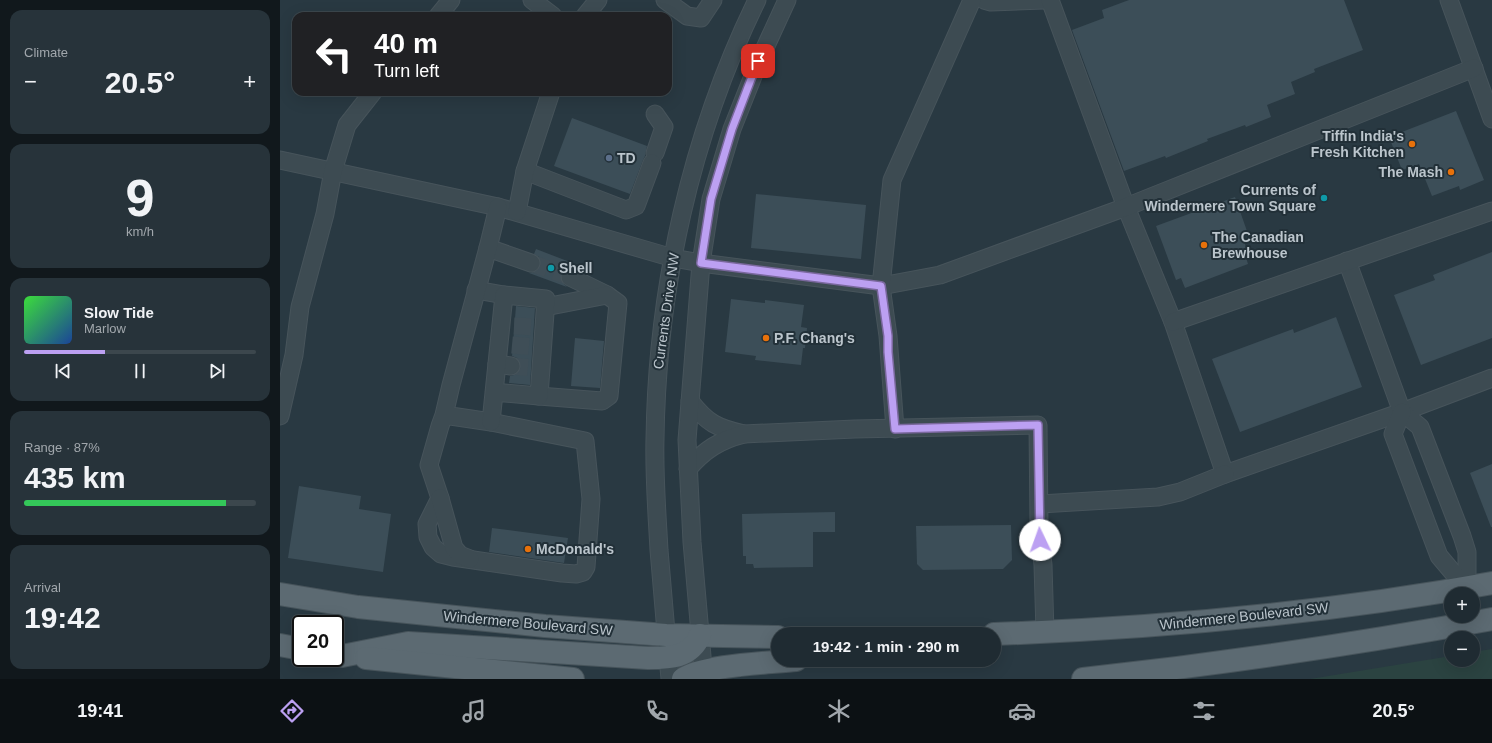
<!DOCTYPE html>
<meta charset="utf-8">
<style>
body{margin:0;font-family:Helvetica,sans-serif;background:#27333a;color:#f1f3f6;height:100vh;display:flex;flex-direction:column;font-size:15px;white-space:nowrap}
*{box-sizing:border-box;margin:0}
p{font-size:13px;color:#a1a7ac}
.icon{flex:none;width:22px;height:22px;fill:none;stroke:currentColor;stroke-width:2;stroke-linecap:round;stroke-linejoin:round}
.map{position:relative;flex:1;overflow:hidden}
.side{display:flex;flex-direction:column;gap:10px;padding:10px;background:#11181c;width:280px}
.side>*{flex:none}
.guide{position:absolute;left:12px;top:12px;width:380px;height:84px;border-radius:12px;box-shadow:0 4px 16px #0002,0 0 0 1px #3c474d;background:#202124;color:#fff;overflow:hidden}
.buttons{position:absolute;left:1164px;top:587px;display:grid;gap:8px}
.buttons a{display:grid;place-items:center;width:36px;height:36px;border-radius:50%;background:#1f2b32;box-shadow:0 4px 16px #0002,0 0 0 1px #3c474d;font-size:20px}
.speed{position:absolute;left:12px;top:615px;display:flex;gap:8px;font-size:20px;font-weight:700;text-align:center}
.speed>*{display:grid;place-content:center;width:52px;height:52px;border-radius:50%;background:#1f2b32;box-shadow:0 4px 16px #0002,0 0 0 1px #3c474d;line-height:1}
.speed .limit{border:2px solid #111;border-radius:6px;background:#fff;color:#111}
.pin{position:absolute;display:grid;place-items:center;width:34px;height:34px;color:#fff;margin:-17px;border-radius:8px;box-shadow:0 2px 6px #0006}
.me{position:absolute;width:44px;margin:-22px;rotate:357deg;stroke-linejoin:round;filter:drop-shadow(0 0 3px #0008)}
.turn{display:flex;align-items:center;gap:14px;height:84px;padding:0 16px;font-size:18px}
.turn .icon{width:52px;height:52px;stroke-width:2.5}
.turn b{display:block;font-size:28px;line-height:34px}
.big{font-size:30px;font-weight:800;line-height:1.1}
.side .card{flex:1;display:flex;flex-direction:column;justify-content:center;gap:6px;min-width:0;padding:0 14px;border-radius:12px;background:#27333a}
.side .dial{align-items:center;gap:0}
.dial b{font-size:52px;line-height:1}
.song{display:flex;align-items:center;gap:12px}
.cover{width:48px;height:48px;border-radius:6px;background:linear-gradient(135deg,hsl(120 70% 55%),hsl(220 70% 35%))}
.played{height:4px;border-radius:2px;background:linear-gradient(90deg,#bca0f2 35%,#3c474d 35%)}
.keys{display:flex;justify-content:space-around;direction:ltr}
.heat{display:flex;justify-content:space-between;align-items:center;font-size:22px;direction:ltr}
.charge{height:6px;border-radius:3px;background:linear-gradient(90deg,#34c759 87%,#3c474d 0)}
.trip{position:absolute;left:491px;top:627px;width:230px;height:40px;border-radius:20px;background:#1f2b32;box-shadow:0 4px 16px #0002,0 0 0 1px #3c474d;font-weight:800;line-height:40px;text-align:center}
.tab-bar{display:flex;height:64px;justify-content:space-around;align-items:center;background:#0c1114;color:#a1a7ac}
.tab-bar .icon{width:28px;height:28px}
.tab-bar .current{color:#bca0f2}
.tab-bar b{font-size:18px;color:#f1f3f6}
main{display:flex;flex:1;min-height:0}
.map>svg:first-child{display:block}
.green{fill:#2b4341}
.building{fill:#3c4e58}
.lines{fill:none;stroke-linecap:round;stroke-linejoin:round}
.minor-tunnel{stroke:#3f4e57;stroke-width:17;stroke-dasharray:17 8;stroke-linecap:butt}
.minor-casing{stroke:#47545b;stroke-width:19}
.major-casing{stroke:#47545b;stroke-width:24}
.minor{stroke:#3d4b52;stroke-width:17}
.major{stroke:#5c6a72;stroke-width:22}
.route-casing{stroke:#7a689d;stroke-width:10}
.route{stroke:#bca0f2;stroke-width:7}
.food-dot{fill:#e8710a;stroke:#223038;stroke-width:1.5}
.service-dot{fill:#5c6f8a;stroke:#223038;stroke-width:1.5}
.culture-dot{fill:#0f9aa8;stroke:#223038;stroke-width:1.5}
.labels{text-anchor:middle;dominant-baseline:central;stroke-width:4;stroke-linejoin:round;paint-order:stroke}
.poi-label{font-size:14px;font-weight:bold;fill:#bbc5cc;stroke:#223038;text-anchor:start}
.street-label{font-size:14px;fill:#bbc5cc;stroke:#223038}
</style>
<main>
<section class="side">
<div class="card"><p>Climate</p>
<div class="heat"><a>−</a><b class="big">20.5°</b><a>+</a></div>
</div>
<div class="card dial"><b>9</b><p>km/h</p></div>
<div class="card">
<div class="song"><i class="cover"></i><div><b>Slow Tide</b><p>Marlow</p></div></div>
<div class="played"></div>
<div class="keys"><svg class="icon" aria-label="previous" viewBox="0 0 24 24"><path d="M18 5L8 12l10 7zM5 5v14"/></svg><svg class="icon" aria-label="pause" viewBox="0 0 24 24"><path d="M8 5v14M16 5v14"/></svg><svg class="icon" aria-label="next" viewBox="0 0 24 24"><path d="M6 5l10 7-10 7zM19 5v14"/></svg></div>
</div>
<div class="card"><p>Range · 87%</p><b class="big">435 km</b><div class="charge"></div></div>
<div class="card"><p>Arrival</p><b class="big">19:42</b></div>
</section>
<div class="map">
<svg width="1212" height="679" viewBox="0 0 1212 679">
<rect width="100%" height="100%" fill="#293942"/>
<path class="green" d="M 1212,649 L 1212,679 L 1030,679 L 1171,656 L 1171,660 L 1193,660 L 1193,652 Z"/>
<g class="building">
<path d="M 849,0 L 1064,0 L 1083,50 L 1034,69 L 1035,72 L 1011,82 L 1015,94 L 987,105 L 991,117 L 966,127 L 965,125 L 927,139 L 928,141 L 886,158 L 885,156 L 844,171 L 792,30 L 824,18 L 822,10 Z"/>
<path d="M 1176,111 L 1204,180 L 1180,190 L 1179,186 L 1152,196 L 1139,164 L 1122,170 L 1109,137 Z"/>
<path d="M 292,118 L 367,146 L 365,156 L 363,160 L 350,194 L 274,166 Z"/>
<path d="M 476,194 L 586,205 L 581,259 L 471,248 Z"/>
<path d="M 955,197 L 968,234 L 962,236 L 968,253 L 965,254 L 968,264 L 905,288 L 901,278 L 896,280 L 876,226 Z"/>
<path d="M 256,249 L 295,264 L 294,268 L 289,267 L 285,269 L 281,273 L 280,278 L 282,282 L 287,287 L 249,273 L 257,271 L 261,266 L 261,262 L 259,257 L 254,254 Z"/>
<path d="M 1212,252 L 1212,338 L 1141,365 L 1114,295 L 1155,280 L 1153,275 Z"/>
<path d="M 451,299 L 485,303 L 485,300 L 524,305 L 521,327 L 527,328 L 525,348 L 523,348 L 521,365 L 475,360 L 476,356 L 445,352 Z"/>
<path d="M 236,306 L 255,308 L 250,385 L 229,383 L 230,376 L 234,375 L 239,372 L 241,367 L 240,363 L 237,358 L 232,356 Z"/>
<path d="M 1056,317 L 1082,387 L 960,432 L 932,359 L 1013,329 L 1014,333 Z"/>
<path d="M 295,338 L 324,341 L 320,388 L 291,386 Z"/>
<path d="M 1212,464 L 1212,527 L 1211,527 L 1190,473 Z"/>
<path d="M 19,486 L 81,496 L 79,509 L 111,514 L 103,572 L 8,558 Z"/>
<path d="M 555,512 L 555,532 L 533,532 L 533,567 L 474,568 L 473,564 L 466,564 L 466,556 L 463,556 L 462,514 Z"/>
<path d="M 731,525 L 732,560 L 723,569 L 643,570 L 637,564 L 636,526 Z"/>
<path d="M 212,528 L 288,538 L 284,563 L 209,552 Z"/>
</g>
<g class="lines">
<g class="minor-tunnel">
<path d="M 251,263 L 290,277"/>
<path d="M 234,326 L 256,327"/>
<path d="M 232,345 L 254,347"/>
<path d="M 231,366 L 253,368"/>
</g>
<defs>
<g id="minor">
<path d="M 252,0 L 273,16"/>
<path d="M 385,0 L 407,16 L 421,18 L 433,0"/>
<path d="M 704,0 L 711,2 L 764,0"/>
<path d="M 770,0 L 846,207 L 893,322 L 945,474 L 1122,412 L 1212,378"/>
<path d="M 1169,0 L 1212,119"/>
<path d="M 158,16 L 171,0"/>
<path d="M 305,16 L 318,0"/>
<path d="M 375,153 L 384,127 L 375,114"/>
<path d="M 0,160 L 218,207 L 393,258 L 421,263 L 601,286 L 660,275 L 846,207 L 1194,68"/>
<path d="M 245,171 L 346,210 L 356,206 L 372,163"/>
<path d="M 237,212 L 245,171 L 271,92"/>
<path d="M 208,248 L 251,263"/>
<path d="M 1067,261 L 1122,412 L 1140,427 L 1182,536 L 1187,552 L 1187,594"/>
<path d="M 290,277 L 327,295"/>
<path d="M 196,290 L 224,295"/>
<path d="M 893,322 L 1212,211"/>
<path d="M 217,364 L 231,366"/>
<path d="M 259,396 L 322,401 L 329,396 L 338,303 L 327,295 L 265,307"/>
<path d="M 410,401 C 427,423 437,428 464,434"/>
<path d="M 1122,412 L 1113,434 L 1159,556 L 1186,588"/>
<path d="M 164,415 L 211,422 L 305,441 L 311,499 L 306,567 L 303,572 L 296,574 L 282,573 L 173,557 L 161,554 L 153,547 L 148,537 L 147,524 L 160,498 L 149,465 L 160,426 L 164,415 L 171,385 L 208,248 L 218,207"/>
<path d="M 0,416 L 14,355 L 20,307 L 45,214 L 53,171 L 67,125 L 93,92"/>
<path d="M 211,422 L 224,295 L 266,299 L 259,396 L 214,392"/>
<path d="M 615,429 L 608,336 L 601,286 L 612,180 L 692,0"/>
<path d="M 408,469 C 424,450 440,440 464,434 L 575,429 L 758,425 L 759,527 L 763,565 L 765,632"/>
<path d="M 160,498 L 174,548 L 180,555 L 190,559"/>
<path d="M 760,504 L 878,497 L 900,492 L 945,474"/>
<path d="M 390,679 C 386,636 383,593 379,550 C 377,513 374,476 375,439 C 377,288 411,135 477,0"/>
<path d="M 424,679 L 412,542 L 407,440 L 421,263 L 431,199 L 452,129 L 479,61 L 507,0"/>
</g>
<g id="major">
<path d="M 0,594 L 78,607 L 265,626 L 386,635 L 498,637"/>
<path d="M 714,634 C 880,628 1048,613 1212,583"/>
<path d="M 0,645 L 21,649"/>
<path d="M 62,656 L 128,643 L 368,658 C 389,658 411,658 420,635"/>
<path d="M 86,658 L 293,679"/>
<path d="M 403,679 C 424,665 489,663 516,660"/>
<path d="M 803,679 C 940,664 1076,644 1212,619"/>
</g>
</defs>
<use href="#minor" class="minor-casing"/>
<use href="#major" class="major-casing"/>
<use href="#minor" class="minor"/>
<use href="#major" class="major"/>
</g>
<g class="lines">
<defs>
<path id="route" d="M 478,61 L 452,129 L 431,199 L 421,263 L 601,286 L 608,336 L 608,352 L 615,429 L 758,425 L 760,540"/>
</defs>
<use href="#route" class="route-casing"/>
<use href="#route" class="route"/>
</g>
<g class="food-dot">
<circle cx="1132" cy="144" r="4"/>
<circle cx="1171" cy="172" r="4"/>
<circle cx="924" cy="245" r="4"/>
<circle cx="486" cy="338" r="4"/>
<circle cx="248" cy="549" r="4"/>
</g>
<circle class="service-dot" cx="329" cy="158" r="4"/>
<g class="culture-dot">
<circle cx="1044" cy="198" r="4"/>
<circle cx="271" cy="268" r="4"/>
</g>
<g class="labels">
<g class="poi-label">
<text x="1124" y="136" text-anchor="end">Tiffin India's<tspan x="1124" dy="16">Fresh Kitchen</tspan></text>
<text x="337" y="158">TD</text>
<text x="1163" y="172" text-anchor="end">The Mash</text>
<text x="1036" y="190" text-anchor="end">Currents of<tspan x="1036" dy="16">Windermere Town Square</tspan></text>
<text x="932" y="237">The Canadian<tspan x="932" dy="16">Brewhouse</tspan></text>
<text x="279" y="268">Shell</text>
<text x="494" y="338">P.F. Chang's</text>
<text x="256" y="549">McDonald's</text>
</g>
<g class="street-label">
<text transform="translate(386 311) rotate(-82)">Currents Drive NW</text>
<text transform="translate(964 616) rotate(-6)">Windermere Boulevard SW</text>
<text transform="translate(248 623) rotate(5)">Windermere Boulevard SW</text>
</g>
</g>
</svg>
<div class="buttons">
<a>+</a>
<a>−</a>
</div>
<div class="speed"><div class="limit">20</div></div>
<div class="pin" style="left:478px;top:61px;background:#d93025"><svg class="icon" aria-label="arrive" viewBox="0 0 24 24"><path d="M6 21V4h12l-3 4 3 4H6"/></svg></div>
<svg class="me" style="left:760px;top:540px" viewBox="-20 -20 40 40"><circle r="19" fill="#fff"/><path d="M0-13L10 11 0 6-10 11z" fill="#bca0f2"/></svg>
<div class="trip">19:42 · 1 min · 290 m</div>
<div class="guide">
<div class="turn"><svg class="icon" aria-label="left" viewBox="0 0 24 24"><path d="M17 20v-9H6M10 6l-5 5 5 5"/></svg><div><b>40 m</b>Turn left</div></div>
</div>
</div>
</main>
<nav class="tab-bar">
<b>19:41</b>
<svg class="icon current" aria-label="directions" viewBox="0 0 24 24"><path d="M12 3l9 9-9 9-9-9zM9 14v-3h6M13 9l2 2-2 2"/></svg>
<svg class="icon" aria-label="music" viewBox="0 0 24 24"><path d="M9 18V5l10-2v13"/><circle cx="6" cy="18" r="3"/><circle cx="16" cy="16" r="3"/></svg>
<svg class="icon" aria-label="phone" viewBox="0 0 24 24"><path d="M5 4h4l2 5-3 2q2 4 5 5l2-3 5 2v4C11 20 4 13 5 4z"/></svg>
<svg class="icon" aria-label="climate" viewBox="0 0 24 24"><path d="M12 3v18M4 7l16 10M4 17L20 7"/></svg>
<svg class="icon" aria-label="car" viewBox="0 0 24 24"><path d="M5 17H2v-5l4-1 3-4h7l3 4 3 1v5h-3M9 17h6M6 11h13"/><circle cx="7" cy="17" r="2"/><circle cx="17" cy="17" r="2"/></svg>
<svg class="icon" aria-label="filters" viewBox="0 0 24 24"><path d="M4 7h16M4 17h16"/><circle cx="9" cy="7" r="2"/><circle cx="15" cy="17" r="2"/></svg>
<b>20.5°</b>
</nav>
